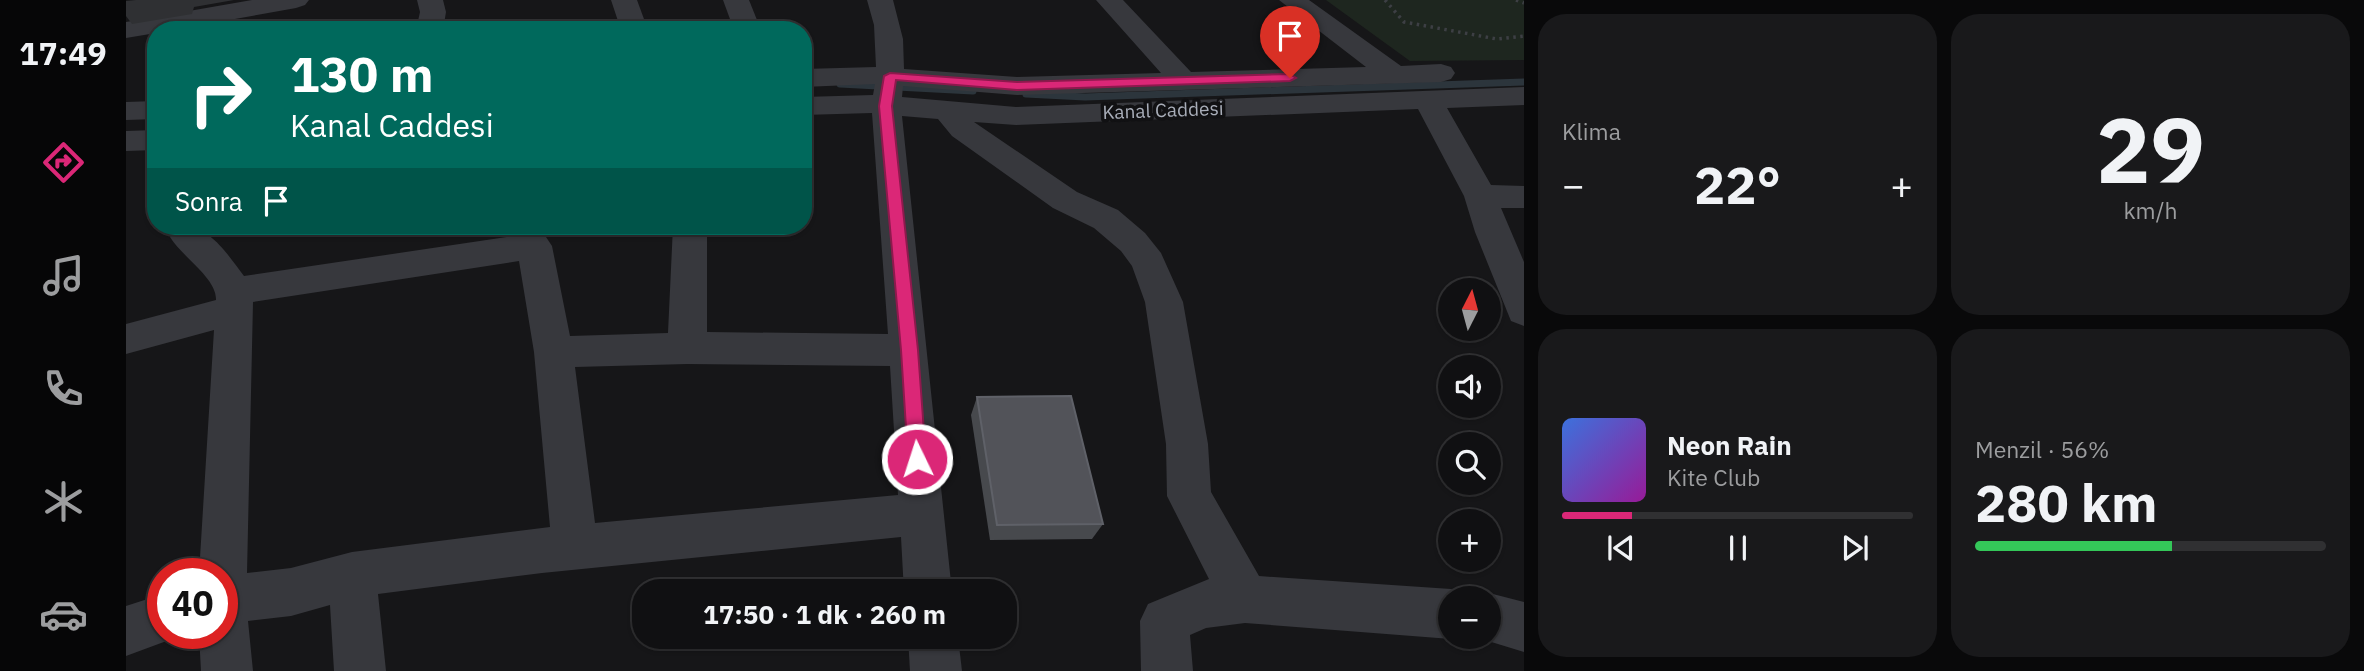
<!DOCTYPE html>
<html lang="tr">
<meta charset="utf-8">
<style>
body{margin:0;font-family:"IBM Plex Sans",sans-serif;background:#19191b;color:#f1f3f6;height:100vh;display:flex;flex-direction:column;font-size:26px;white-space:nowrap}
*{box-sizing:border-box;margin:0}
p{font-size:23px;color:#9c9d9f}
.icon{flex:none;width:38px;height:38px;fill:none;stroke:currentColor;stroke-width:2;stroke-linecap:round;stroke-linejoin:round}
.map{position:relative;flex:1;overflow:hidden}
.details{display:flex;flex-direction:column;gap:14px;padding:14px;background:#09090a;width:840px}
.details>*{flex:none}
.banner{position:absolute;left:21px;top:21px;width:665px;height:214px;border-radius:28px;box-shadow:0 2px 5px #0004,0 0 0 2px #303032;background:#00695c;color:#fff;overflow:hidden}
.needle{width:46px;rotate:6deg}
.tools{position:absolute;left:1312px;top:278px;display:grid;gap:14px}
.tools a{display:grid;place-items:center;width:63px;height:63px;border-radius:50%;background:#101012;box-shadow:0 2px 5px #0004,0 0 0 2px #303032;font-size:35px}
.speed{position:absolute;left:21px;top:558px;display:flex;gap:14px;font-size:35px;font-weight:700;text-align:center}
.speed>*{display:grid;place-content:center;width:91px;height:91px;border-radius:50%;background:#101012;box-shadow:0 2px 5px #0004,0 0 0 2px #303032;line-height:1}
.speed .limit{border:10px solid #d22;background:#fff;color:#111}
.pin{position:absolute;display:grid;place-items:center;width:60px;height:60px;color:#fff;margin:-72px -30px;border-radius:50% 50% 50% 0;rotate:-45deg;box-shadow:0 0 7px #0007}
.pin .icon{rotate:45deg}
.me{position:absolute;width:77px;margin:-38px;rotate:356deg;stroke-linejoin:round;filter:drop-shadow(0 0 5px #0008)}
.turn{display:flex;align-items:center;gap:24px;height:147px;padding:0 28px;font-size:32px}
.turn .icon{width:91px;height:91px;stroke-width:2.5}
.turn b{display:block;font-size:49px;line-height:60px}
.then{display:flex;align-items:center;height:66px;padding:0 28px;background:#0003;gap:14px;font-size:26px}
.big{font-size:52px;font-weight:700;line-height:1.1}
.details .tile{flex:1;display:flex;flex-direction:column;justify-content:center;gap:10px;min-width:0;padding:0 24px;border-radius:28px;background:#19191b}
.details .dial{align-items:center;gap:0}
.dial b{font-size:91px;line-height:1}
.song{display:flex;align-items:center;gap:21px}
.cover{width:84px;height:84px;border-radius:10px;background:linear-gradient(135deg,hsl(220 70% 55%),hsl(300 70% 35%))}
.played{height:7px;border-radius:4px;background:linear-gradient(90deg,#db2777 20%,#303032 20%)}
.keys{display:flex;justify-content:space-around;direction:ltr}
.heat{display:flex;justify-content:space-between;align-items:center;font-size:38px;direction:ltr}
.charge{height:10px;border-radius:5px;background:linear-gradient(90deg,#34c759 56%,#303032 0)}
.details .tiles{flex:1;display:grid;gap:14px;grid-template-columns:repeat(2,1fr)}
.trip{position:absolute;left:506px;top:579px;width:385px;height:70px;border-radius:28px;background:#101012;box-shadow:0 2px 5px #0004,0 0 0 2px #303032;font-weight:700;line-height:70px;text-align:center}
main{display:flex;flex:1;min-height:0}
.menu{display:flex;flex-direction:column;width:126px;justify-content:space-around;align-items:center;background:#060607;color:#9c9d9f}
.menu .icon{width:49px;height:49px}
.menu .active{color:#db2777}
.menu b{font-size:32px;color:#f1f3f6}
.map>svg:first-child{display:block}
.green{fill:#1e261f}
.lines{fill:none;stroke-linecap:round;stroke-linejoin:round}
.stream{stroke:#2c353c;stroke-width:7}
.path{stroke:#3d3f44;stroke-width:3.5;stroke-dasharray:2.5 4.5;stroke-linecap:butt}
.minor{fill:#37383d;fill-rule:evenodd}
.wall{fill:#47494d}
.shaded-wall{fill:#2f3033}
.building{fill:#525359;stroke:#5f6168;stroke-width:2}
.route{fill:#db2777;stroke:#8e194d;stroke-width:2}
.labels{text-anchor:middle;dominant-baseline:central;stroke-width:7;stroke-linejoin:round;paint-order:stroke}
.far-street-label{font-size:19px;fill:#a8adb8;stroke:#111113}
</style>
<main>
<nav class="menu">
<b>17:49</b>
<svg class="icon active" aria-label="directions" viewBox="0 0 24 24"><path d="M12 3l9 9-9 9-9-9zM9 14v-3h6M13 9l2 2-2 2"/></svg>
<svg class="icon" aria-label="music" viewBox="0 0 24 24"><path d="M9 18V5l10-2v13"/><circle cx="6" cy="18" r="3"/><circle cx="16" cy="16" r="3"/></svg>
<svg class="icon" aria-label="phone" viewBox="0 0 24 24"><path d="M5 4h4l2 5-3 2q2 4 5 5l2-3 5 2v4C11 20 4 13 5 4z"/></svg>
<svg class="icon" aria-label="climate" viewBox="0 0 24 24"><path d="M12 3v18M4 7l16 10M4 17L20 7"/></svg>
<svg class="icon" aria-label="car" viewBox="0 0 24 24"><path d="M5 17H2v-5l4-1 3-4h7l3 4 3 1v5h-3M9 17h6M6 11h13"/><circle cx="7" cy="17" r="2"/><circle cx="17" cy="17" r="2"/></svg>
</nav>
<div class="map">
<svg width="1398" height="671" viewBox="0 0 1398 671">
<rect width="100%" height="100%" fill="#161618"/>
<path class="green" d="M 1200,0 L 1398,0 L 1398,60 L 1284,61 Z"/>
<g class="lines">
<g class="stream">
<path d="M 714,84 L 847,91"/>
<path d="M 900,94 L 959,97 L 1398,82"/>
</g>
<g class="path">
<path d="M 1259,0 L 1278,22 L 1371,39 L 1398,36"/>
<path d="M 1390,0 L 1398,3"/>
</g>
<g class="minor">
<path d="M 126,0 L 183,0 L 179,5 L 170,8 L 47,30 L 30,30 L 30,33 L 0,38 L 0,22 Z"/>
<path d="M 291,0 L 317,0 L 320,12 L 317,30 L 290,30 L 294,12 Z"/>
<path d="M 485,0 L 511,0 L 522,30 L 495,30 Z"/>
<path d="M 597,0 L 623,0 L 635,30 L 608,30 Z"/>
<path d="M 741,0 L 767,0 L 777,39 L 778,69 L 891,77 L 1035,73 L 970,0 L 997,0 L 1065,72 L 1240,67 L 1153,0 L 1183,0 L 1275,66 L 1315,64 L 1325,67 L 1329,73 L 1325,79 L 1315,82 L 891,95 L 777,86 L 776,97 L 890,107 L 1398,87 L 1398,105 L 1321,108 L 1365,185 L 1398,186 L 1398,208 L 1375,208 L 1398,262 L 1398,326 L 1385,321 L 1349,232 L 1338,196 L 1292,109 L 890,125 L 848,122 L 951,192 L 992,210 L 1019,233 L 1035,253 L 1057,302 L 1082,444 L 1085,492 L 1133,576 L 1325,589 L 1343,598 L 1325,598 L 1325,637 L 1329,637 L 1325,639 L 1119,623 L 1080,628 L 1064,635 L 1067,671 L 1015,671 L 1014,621 L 1022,604 L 1083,579 L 1041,496 L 1040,444 L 1019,302 L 1006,266 L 995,251 L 968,228 L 927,208 L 826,136 L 812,119 L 776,116 L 826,592 L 778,592 L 775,537 L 416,573 L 252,594 L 260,671 L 208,671 L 204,605 L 165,616 L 122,621 L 127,671 L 75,671 L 73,634 L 96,634 L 96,574 L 73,574 L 88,330 L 0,354 L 0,324 L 90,300 C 91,278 55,256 44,237 L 49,228 C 80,219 101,254 118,276 L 408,233 L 420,237 L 426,246 L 444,336 L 542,333 L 547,226 L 581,226 L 581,332 L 762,334 L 746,113 L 677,115 L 677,97 L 747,95 L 749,84 L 677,87 L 677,69 L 750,67 L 748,25 ZM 393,261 L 408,352 L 424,527 L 226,552 L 165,568 L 121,573 L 127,302 ZM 561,364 L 764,366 L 772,495 L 469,523 L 449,367 Z"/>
<path d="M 30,101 L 30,119 L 0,120 L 0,102 Z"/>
<path d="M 30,130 L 30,150 L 0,151 L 0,131 Z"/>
<path d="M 1363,593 L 1398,602 L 1398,652 L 1349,637 L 1363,637 L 1363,598 L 1351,598 Z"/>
<path d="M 37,594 L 37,634 L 56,634 L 54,636 L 0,656 L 0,606 Z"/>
<path d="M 782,637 L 832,637 L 836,671 L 784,671 Z"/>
</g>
</g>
<path class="wall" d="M 851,397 L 977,524 L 966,539 L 864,540 L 845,415 Z"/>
<path class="shaded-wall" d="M 10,0 L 108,0 L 68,7 L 66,14 L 6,24 L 0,16 L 0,1 Z"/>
<path class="building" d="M 945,396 L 977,524 L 871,525 L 851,397 Z"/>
<path class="route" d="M 764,73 L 891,82 L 1164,74 L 1170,78 L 1164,81 L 891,90 L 770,80 L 766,106 L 792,350 L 800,459 L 797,465 L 791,467 L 785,465 L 782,459 L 775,350 L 753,106 L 758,76 Z"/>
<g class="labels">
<g class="far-street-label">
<text transform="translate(1037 110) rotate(-2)">Kanal Caddesi</text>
</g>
</g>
</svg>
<div class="tools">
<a><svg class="needle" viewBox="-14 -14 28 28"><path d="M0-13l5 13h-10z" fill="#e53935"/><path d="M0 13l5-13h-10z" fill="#9c9d9f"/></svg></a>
<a><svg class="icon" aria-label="sound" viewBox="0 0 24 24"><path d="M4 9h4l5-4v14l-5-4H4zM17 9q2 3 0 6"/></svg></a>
<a><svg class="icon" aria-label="search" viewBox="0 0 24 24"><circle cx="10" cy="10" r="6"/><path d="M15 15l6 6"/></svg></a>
<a>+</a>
<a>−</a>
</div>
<div class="speed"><div class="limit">40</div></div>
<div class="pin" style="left:1164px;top:78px;background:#d93025"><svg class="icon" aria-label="arrive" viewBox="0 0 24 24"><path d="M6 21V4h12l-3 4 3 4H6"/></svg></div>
<svg class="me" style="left:791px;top:459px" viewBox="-20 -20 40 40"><circle r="17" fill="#db2777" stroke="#fff" stroke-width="3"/><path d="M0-11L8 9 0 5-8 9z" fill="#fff"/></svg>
<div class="trip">17:50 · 1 dk · 260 m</div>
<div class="banner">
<div class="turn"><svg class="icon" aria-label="right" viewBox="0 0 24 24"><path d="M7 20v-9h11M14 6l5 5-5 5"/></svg><div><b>130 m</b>Kanal Caddesi</div></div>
<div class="then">Sonra<svg class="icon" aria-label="arrive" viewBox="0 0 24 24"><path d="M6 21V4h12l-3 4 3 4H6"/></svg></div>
</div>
</div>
<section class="details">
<div class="tiles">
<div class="tile"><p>Klima</p>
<div class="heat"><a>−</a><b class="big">22°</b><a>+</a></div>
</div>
<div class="tile dial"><b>29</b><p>km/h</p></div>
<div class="tile">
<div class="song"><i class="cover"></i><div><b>Neon Rain</b><p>Kite Club</p></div></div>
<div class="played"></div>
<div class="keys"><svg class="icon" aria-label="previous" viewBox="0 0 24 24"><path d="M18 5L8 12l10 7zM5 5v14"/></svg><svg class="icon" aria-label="pause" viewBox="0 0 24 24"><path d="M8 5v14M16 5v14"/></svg><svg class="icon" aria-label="next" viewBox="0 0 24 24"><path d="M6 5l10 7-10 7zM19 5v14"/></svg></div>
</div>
<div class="tile"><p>Menzil · 56%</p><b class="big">280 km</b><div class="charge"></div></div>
</div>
</section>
</main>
